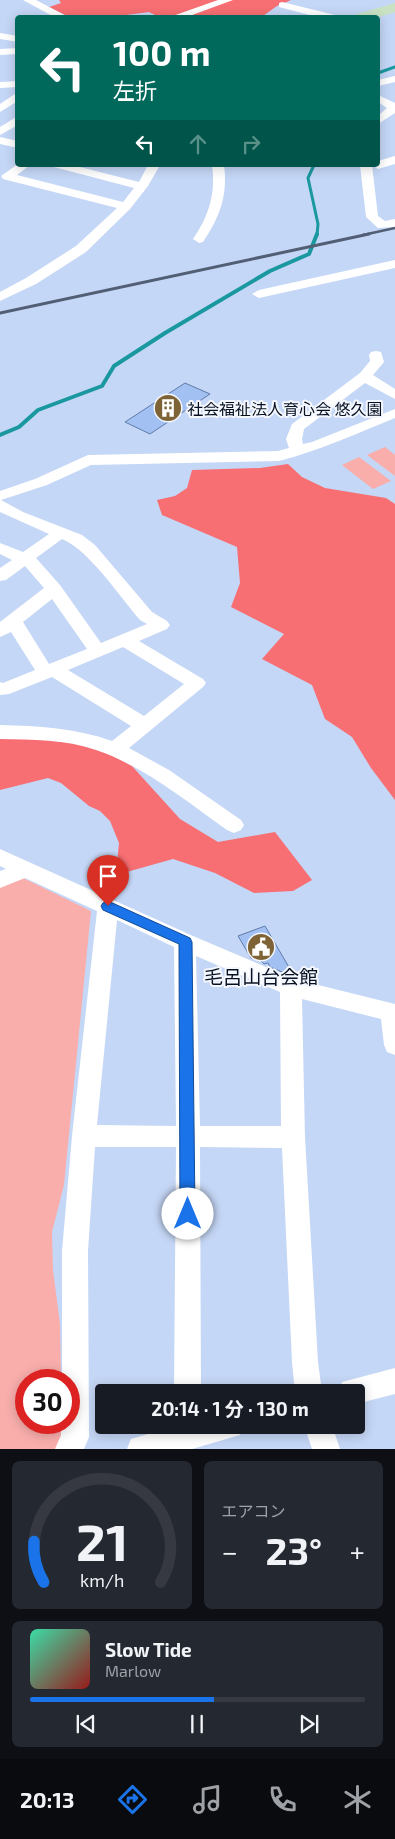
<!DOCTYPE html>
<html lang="ja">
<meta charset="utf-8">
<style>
body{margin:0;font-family:"Exo 2","Noto Sans JP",sans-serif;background:#242831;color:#f1f3f6;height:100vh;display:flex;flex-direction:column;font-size:19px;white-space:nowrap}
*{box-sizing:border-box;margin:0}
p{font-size:16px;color:#9ea1a6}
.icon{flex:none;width:28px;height:28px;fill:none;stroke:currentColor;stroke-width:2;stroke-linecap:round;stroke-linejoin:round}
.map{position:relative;height:1449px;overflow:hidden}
.drawer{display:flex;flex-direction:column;gap:12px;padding:12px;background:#0d0f14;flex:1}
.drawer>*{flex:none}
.top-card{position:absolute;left:15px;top:15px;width:365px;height:152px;border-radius:5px;box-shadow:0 2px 12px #0003;background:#00695c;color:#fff;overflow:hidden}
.speed{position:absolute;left:15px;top:1369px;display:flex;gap:10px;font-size:25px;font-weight:700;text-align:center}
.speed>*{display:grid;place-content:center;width:65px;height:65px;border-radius:50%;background:#171b24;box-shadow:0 2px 12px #0003;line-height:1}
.speed .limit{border:8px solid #d22;background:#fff;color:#111}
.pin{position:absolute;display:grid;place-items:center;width:42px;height:42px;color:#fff;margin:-51px -21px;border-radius:50% 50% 50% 0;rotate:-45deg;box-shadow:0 0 5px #0007}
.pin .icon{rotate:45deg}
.me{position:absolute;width:55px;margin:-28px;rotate:0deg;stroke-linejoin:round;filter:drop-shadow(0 0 4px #0008)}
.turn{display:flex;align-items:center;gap:18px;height:105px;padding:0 15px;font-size:22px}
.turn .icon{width:65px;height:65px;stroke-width:2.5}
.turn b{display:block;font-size:35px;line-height:42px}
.lanes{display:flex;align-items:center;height:48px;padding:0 15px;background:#0003;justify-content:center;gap:25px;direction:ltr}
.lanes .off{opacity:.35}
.big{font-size:38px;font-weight:700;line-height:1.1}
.drawer .tile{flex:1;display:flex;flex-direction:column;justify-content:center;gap:8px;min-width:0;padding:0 18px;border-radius:8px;background:#242831}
.drawer .dial{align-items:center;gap:0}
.dial svg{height:130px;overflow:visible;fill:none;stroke:#363941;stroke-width:7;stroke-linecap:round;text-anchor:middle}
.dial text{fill:#f1f3f6;stroke:none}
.song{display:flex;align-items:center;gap:15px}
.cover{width:60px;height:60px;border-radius:8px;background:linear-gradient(135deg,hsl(160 70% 55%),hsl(0 70% 35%))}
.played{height:5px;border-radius:2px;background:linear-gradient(90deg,#1a73e8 55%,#363941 55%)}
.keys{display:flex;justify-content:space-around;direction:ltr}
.heat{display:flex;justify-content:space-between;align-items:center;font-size:28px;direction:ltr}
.drawer .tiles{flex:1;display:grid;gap:12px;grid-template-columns:1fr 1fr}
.tile:last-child{grid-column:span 2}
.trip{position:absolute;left:95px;top:1384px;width:270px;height:50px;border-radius:5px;background:#171b24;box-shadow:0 2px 12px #0003;font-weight:700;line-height:50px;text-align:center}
.dock{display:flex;height:80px;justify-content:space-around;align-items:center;background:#090b0e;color:#9ea1a6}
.dock .icon{width:35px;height:35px}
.dock .selected{color:#1a73e8}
.dock b{font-size:22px;color:#f1f3f6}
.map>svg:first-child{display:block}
.green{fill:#f9aeac}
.forest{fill:#f76f73}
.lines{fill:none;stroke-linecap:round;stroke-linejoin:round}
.stream-far1{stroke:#1a989f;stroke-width:3}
.stream{stroke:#1a989f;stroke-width:4}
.building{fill:#a2c0f2;stroke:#607ba9}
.street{fill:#fff;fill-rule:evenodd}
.secondary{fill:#c9e2c4;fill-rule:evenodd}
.rail-far1{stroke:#515e74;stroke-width:2.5}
.rail{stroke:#515e74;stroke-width:3}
.route{fill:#1a73e8;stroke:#114b97}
.labels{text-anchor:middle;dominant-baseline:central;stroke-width:4;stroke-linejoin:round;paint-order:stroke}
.far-poi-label{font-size:16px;fill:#071122;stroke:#f4f7fd;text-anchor:start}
.poi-label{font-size:19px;fill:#071122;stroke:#f4f7fd}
</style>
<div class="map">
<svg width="395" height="1449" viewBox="0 0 395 1449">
<rect width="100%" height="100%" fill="#c5d7f6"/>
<g class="green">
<path d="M 385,447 L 395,455 L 395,476 L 367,455 Z"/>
<path d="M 359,457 L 391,481 L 373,489 L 342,465 Z"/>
<path d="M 21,877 L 91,911 L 64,1185 L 52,1232 L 53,1270 L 60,1324 L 61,1380 L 26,1380 L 26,1422 L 62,1423 L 63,1436 L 56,1449 L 0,1449 L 0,885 Z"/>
</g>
<g class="forest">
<path d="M 59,0 L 291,0 L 277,6 L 260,18 L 159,17 L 149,12 L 111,17 L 71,18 L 49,7 L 61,3 Z"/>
<path d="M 288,464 L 302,477 L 325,488 L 386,498 L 395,504 L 395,800 L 371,768 L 352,737 L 325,719 L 312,685 L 262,659 L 284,634 L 231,607 L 240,583 L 237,547 L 162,515 L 157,500 L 175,496 L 187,488 L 192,470 L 260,468 Z"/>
<path d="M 0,735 L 82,744 L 107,753 L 132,766 L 180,819 L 218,842 L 275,832 L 312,880 L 293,891 L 254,893 L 215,873 L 173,859 L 116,875 L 119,843 L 110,821 L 100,811 L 89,806 L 61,783 L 48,778 L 0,790 Z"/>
</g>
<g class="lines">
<g class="stream-far1">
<path d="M 378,73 L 395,67"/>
<path d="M 314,165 L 308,178 L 318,224 L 317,235"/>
</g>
<path class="stream" d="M 0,435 L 19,427 L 38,410 L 102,386 L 114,366 L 165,333 L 270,271 L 309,254 L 317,234"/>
</g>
<g class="building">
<path d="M 185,383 L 210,394 L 150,434 L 125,422 Z"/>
<path d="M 265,926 L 290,969 L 282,972 L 270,967 L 268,963 L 264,964 L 258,958 L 251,958 L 238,936 Z"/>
</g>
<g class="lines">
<g class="street">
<path d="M 23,0 L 36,0 L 70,18 L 56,18 Z"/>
<path d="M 218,0 L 233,0 L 184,18 L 167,18 Z"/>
<path d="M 282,2 L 339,16 L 340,18 L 321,18 L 279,7 L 279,3 Z"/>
<path d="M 0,33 L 18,36 L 18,42 L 0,39 Z"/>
<path d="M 18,48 L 18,54 L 0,55 L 0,49 Z"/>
<path d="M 395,76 L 395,82 L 378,86 L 378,80 Z"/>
<path d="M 18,81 L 18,87 L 0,88 L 0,82 Z"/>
<path d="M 18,92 L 18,101 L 0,112 L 0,104 Z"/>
<path d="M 378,95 L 395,103 L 395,113 L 378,124 L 378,116 L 387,108 L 378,102 Z"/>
<path d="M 18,116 L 18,125 L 0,135 L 0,127 Z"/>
<path d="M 0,137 L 18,141 L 18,148 L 0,144 Z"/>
<path d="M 395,156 L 395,164 L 378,169 L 372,165 L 378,165 L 378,161 Z"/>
<path d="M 18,164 L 30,165 L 17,175 L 123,202 L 134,188 L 54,167 L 52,165 L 72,165 L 139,182 L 148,165 L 160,165 L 148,186 L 130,209 L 86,252 L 36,284 L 0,301 L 0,292 L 26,278 L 76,246 L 117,208 L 3,179 L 1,176 Z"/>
<path d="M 212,165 L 224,165 C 228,195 220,217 203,242 L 199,243 L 193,239 C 209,216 216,193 212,165 Z"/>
<path d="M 360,165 L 372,165 L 378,216 L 385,221 L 395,219 L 395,227 L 378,228 L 366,217 Z"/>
<path d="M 395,260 L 395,268 L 259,298 L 252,294 L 259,290 Z"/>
<path d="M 376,351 L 381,352 L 384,362 L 373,375 L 395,389 L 395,399 L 365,383 L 304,429 L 302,439 L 303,444 L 312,442 L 395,409 L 395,418 C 356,434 318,451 279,461 L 91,465 L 47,485 L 1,500 L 23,512 L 82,535 L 95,545 L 152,612 L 167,621 L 170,625 L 167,629 L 139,641 L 203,679 L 206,683 L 203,687 L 129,748 L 169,770 L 241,820 L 244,825 L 241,830 L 234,833 L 227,830 C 186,801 144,766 96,750 C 65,739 32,740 0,739 L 0,725 C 38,726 76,728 112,741 L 131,726 L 52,677 L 9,694 L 0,695 L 0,682 L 3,683 L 35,670 L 11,632 L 0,637 L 0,622 L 44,588 L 25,566 L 6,580 L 0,581 L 0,568 L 12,560 L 0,554 L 0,543 L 23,552 L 49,534 L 0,512 L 0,491 L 35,479 L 88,455 L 278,451 L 289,448 L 286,439 L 292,424 L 360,373 L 370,361 L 369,355 L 371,352 ZM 62,539 C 89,550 120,597 140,620 L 147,624 L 101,643 L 60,585 L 36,558 ZM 52,599 L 87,649 L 49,664 L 23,622 ZM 123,647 L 184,684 L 144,716 L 68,670 Z"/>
<path d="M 0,849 L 193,936 L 294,979 L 395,1004 L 395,1055 L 387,1052 L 384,1045 L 381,1019 L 302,999 L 305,1137 L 318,1362 L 322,1392 L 295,1392 L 292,1362 L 282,1148 L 200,1147 L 201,1392 L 174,1392 L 176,1147 L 95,1147 L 88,1251 L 89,1437 L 84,1449 L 55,1449 L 61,1435 L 61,1422 L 69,1422 L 69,1380 L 62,1380 L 62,1251 L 72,1136 L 97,911 L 25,878 L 0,888 L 0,871 L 6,869 L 0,866 ZM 117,920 L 174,947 L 176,1126 L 97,1125 ZM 196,956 L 280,992 L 281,1126 L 200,1126 Z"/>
<path d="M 395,1368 L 395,1394 L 356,1404 L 356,1392 L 339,1392 L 342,1382 Z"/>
<path d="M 179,1425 L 244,1425 L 240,1435 L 192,1449 L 127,1449 L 131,1439 Z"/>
<path d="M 304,1425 L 332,1425 L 340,1449 L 312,1449 Z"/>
</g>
<path class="secondary" d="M 395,3 L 395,12 L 376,18 L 352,18 L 354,15 Z"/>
<path class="rail-far1" d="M 363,235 L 395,228"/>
<path class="rail" d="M 0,313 L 369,234"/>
</g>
<path class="route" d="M 108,901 L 190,938 L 192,942 L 195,1214 L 193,1219 L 188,1221 L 182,1219 L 180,1214 L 179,944 L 103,910 L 101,906 L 103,903 Z"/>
<defs>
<symbol id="building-disc" viewBox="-11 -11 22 22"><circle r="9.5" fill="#7d6335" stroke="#f4f7fd"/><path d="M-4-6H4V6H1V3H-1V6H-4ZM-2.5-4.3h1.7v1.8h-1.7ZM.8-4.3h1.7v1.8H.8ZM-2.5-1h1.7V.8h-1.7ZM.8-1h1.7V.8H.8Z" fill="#fff"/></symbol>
<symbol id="civic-disc" viewBox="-11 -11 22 22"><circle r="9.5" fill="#7d6335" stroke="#f4f7fd"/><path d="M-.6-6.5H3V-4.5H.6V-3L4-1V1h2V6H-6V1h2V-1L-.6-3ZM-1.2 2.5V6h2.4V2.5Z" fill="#fff"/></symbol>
</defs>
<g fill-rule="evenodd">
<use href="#building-disc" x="152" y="392" width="32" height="32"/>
<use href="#civic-disc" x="245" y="931" width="32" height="32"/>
</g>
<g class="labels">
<g class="far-poi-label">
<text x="187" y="408">社会福祉法人育心会 悠久園</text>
</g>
<g class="poi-label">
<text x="261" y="976">毛呂山台会館</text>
</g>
</g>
</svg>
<div class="speed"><div class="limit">30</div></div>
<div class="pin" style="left:108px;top:906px;background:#d93025"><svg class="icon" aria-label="arrive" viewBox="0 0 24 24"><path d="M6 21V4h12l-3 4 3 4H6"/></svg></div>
<svg class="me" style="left:188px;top:1214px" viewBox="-20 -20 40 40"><circle r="19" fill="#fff"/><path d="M0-13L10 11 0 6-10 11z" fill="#1a73e8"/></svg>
<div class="trip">20:14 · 1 分 · 130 m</div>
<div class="top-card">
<div class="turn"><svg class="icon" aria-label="left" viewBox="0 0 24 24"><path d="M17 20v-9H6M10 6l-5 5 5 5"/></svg><div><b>100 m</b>左折</div></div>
<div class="lanes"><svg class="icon" aria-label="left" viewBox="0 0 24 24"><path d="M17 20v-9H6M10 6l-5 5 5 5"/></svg><svg class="icon off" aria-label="ahead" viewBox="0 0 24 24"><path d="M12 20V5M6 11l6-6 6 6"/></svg><svg class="icon off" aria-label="right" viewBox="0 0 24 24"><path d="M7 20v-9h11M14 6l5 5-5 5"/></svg></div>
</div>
</div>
<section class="drawer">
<div class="tiles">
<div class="tile dial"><svg viewBox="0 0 100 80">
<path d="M14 69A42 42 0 1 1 86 69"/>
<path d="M14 69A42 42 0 0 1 8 44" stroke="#1a73e8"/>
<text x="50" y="56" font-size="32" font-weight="700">21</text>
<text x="50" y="72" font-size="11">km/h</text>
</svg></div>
<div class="tile"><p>エアコン</p>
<div class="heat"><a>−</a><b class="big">23°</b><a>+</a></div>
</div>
<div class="tile">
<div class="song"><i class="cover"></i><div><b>Slow Tide</b><p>Marlow</p></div></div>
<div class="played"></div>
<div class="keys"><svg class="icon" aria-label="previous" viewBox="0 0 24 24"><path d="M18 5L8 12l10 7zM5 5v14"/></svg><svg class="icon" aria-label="pause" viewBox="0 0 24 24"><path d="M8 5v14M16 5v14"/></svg><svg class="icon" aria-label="next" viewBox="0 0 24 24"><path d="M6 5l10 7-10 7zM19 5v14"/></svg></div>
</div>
</div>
</section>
<nav class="dock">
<b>20:13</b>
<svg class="icon selected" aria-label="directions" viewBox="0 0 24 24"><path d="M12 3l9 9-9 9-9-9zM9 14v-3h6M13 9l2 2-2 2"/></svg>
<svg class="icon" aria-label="music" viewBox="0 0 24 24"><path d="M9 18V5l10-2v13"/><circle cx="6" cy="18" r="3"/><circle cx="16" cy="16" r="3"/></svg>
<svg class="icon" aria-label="phone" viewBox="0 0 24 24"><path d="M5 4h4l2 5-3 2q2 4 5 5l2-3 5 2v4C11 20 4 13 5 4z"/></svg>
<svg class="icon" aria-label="climate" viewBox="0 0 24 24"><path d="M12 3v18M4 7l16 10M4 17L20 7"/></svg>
</nav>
